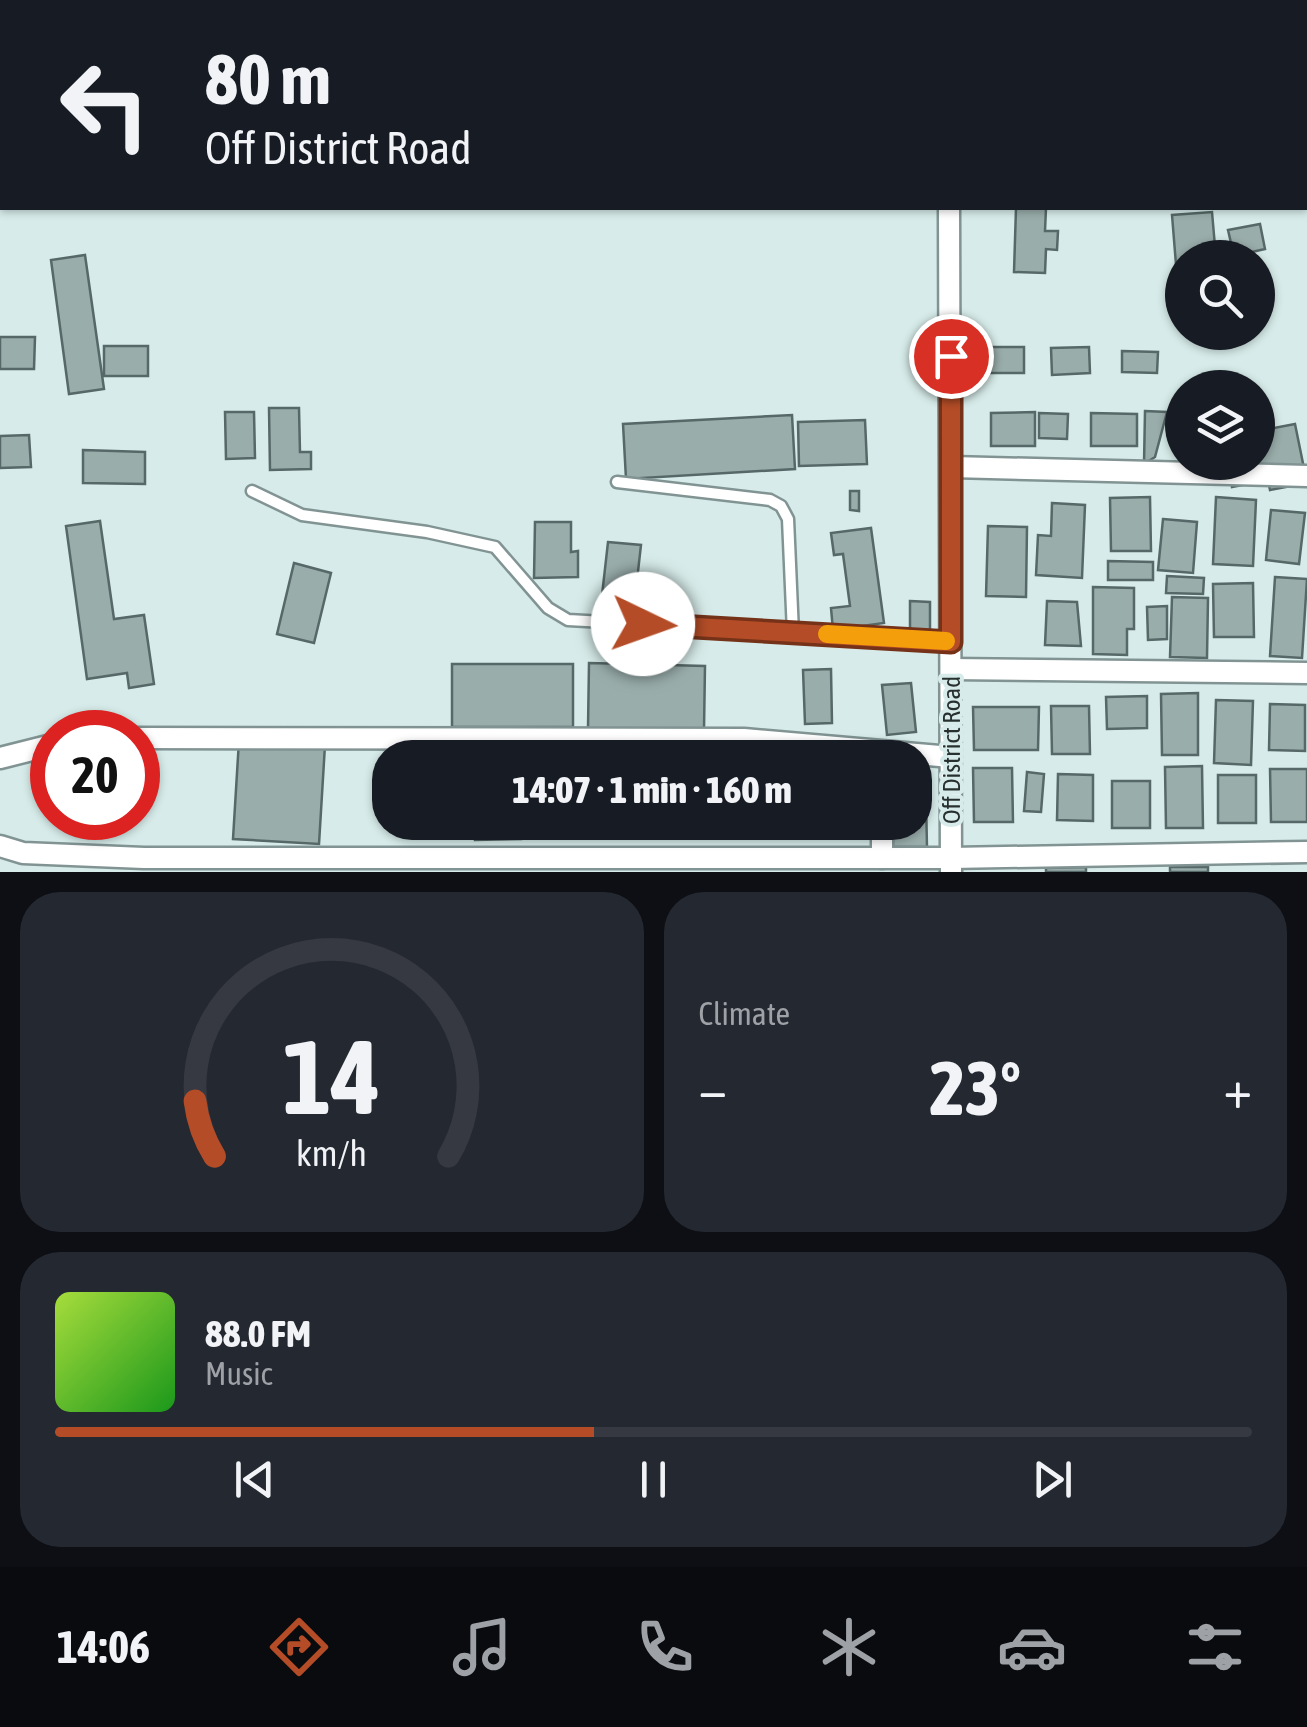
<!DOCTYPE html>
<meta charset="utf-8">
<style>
body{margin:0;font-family:"Asap Condensed",sans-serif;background:#242831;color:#f1f3f6;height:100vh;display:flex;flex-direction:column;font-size:38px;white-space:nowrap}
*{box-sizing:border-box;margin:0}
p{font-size:32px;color:#9ea1a6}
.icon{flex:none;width:55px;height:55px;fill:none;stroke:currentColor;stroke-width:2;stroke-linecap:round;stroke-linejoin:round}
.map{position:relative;height:872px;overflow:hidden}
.side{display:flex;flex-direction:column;gap:20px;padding:20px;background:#0d0f14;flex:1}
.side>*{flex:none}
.top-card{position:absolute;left:0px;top:0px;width:1308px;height:210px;box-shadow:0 2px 8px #0004;background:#171b24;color:#f1f3f6;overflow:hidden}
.controls{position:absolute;left:1165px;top:240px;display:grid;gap:20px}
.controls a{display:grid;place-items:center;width:110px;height:110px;border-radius:50%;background:#171b24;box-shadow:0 2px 8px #0004;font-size:50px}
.speed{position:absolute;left:30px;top:710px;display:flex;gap:20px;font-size:50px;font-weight:700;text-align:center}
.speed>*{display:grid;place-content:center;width:130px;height:130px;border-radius:50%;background:#171b24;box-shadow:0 2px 8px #0004;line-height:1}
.speed .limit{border:15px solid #d22;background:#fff;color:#111}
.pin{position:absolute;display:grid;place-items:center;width:85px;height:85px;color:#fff;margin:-42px;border:5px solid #fff;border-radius:50%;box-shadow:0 2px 10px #0007}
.me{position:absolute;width:110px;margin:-55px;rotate:93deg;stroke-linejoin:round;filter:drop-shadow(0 0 8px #0008)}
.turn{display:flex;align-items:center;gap:35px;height:210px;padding:0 40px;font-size:45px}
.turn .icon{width:130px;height:130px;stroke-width:2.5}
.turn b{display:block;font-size:70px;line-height:85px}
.big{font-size:75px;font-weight:800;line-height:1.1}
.side .widget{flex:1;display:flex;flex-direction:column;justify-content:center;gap:15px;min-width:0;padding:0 35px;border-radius:40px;background:#242831}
.side .dial{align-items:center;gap:0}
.dial svg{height:260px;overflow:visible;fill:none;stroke:#363941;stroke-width:7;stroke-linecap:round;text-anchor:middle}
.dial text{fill:#f1f3f6;stroke:none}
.song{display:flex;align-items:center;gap:30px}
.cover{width:120px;height:120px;border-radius:15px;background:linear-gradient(135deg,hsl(80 70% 55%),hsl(120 70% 35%))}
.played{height:10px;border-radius:5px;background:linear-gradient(90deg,#b44d27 45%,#363941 45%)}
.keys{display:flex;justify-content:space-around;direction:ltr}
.heat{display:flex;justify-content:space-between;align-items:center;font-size:55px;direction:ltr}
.side .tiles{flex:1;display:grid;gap:20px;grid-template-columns:1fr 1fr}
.widget:last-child{grid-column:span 2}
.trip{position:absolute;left:372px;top:740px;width:560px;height:100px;border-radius:40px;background:#171b24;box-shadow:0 2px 8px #0004;font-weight:800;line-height:100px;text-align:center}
.dock{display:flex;height:160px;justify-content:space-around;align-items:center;background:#090b0e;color:#9ea1a6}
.dock .icon{width:70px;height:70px}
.dock .current{color:#b44d27}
.dock b{font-size:45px;color:#f1f3f6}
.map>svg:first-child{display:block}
.building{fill:#99adab;stroke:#566867;stroke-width:2.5}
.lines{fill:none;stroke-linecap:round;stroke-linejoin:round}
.lane-casing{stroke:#819493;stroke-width:15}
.street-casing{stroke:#819493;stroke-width:25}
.lane{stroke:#fff;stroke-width:10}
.street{stroke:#fff;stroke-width:20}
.route-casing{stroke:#753219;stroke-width:25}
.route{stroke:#b44d27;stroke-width:18}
.slow{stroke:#f59e0b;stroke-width:18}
.labels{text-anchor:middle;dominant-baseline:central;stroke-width:8;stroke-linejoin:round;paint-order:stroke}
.street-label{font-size:25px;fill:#28302f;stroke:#d7ecea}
</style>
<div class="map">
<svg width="1307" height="872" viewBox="0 0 1307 872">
<rect width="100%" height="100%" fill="#d7ecea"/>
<g class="building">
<path d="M 403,0 L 454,0 L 454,2 L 404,2 Z"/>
<rect x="520" y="0" width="72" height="2"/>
<rect x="1150" y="0" width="69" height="2"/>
<path d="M 1016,208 L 1046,208 L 1045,231 L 1058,231 L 1057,250 L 1046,249 L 1045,273 L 1014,272 Z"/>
<path d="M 1212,212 L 1216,258 L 1182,258 L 1182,277 L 1177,277 L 1172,215 Z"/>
<path d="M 1260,224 L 1265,249 L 1234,256 L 1228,230 Z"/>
<path d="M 85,255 L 104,389 L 69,394 L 51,260 Z"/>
<path d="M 0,337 L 35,337 L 34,369 L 0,369 Z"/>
<rect x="104" y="346" width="44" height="30"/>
<rect x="983" y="347" width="41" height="26"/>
<path d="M 1089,347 L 1090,373 L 1052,375 L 1051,348 Z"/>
<path d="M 1122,351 L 1158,352 L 1157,373 L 1122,372 Z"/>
<path d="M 269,408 L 299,408 L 300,452 L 311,452 L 311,469 L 270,470 Z"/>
<path d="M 1145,411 L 1167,412 L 1155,457 L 1144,464 Z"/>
<path d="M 225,412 L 254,412 L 255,458 L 226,459 Z"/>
<path d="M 1035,412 L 1035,446 L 991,446 L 991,413 Z"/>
<path d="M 1039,413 L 1068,414 L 1067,439 L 1039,438 Z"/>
<path d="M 1091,413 L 1137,414 L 1137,446 L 1091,446 Z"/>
<path d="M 792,415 L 795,469 L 626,479 L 623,424 Z"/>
<path d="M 865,420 L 867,464 L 799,466 L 798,422 Z"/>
<path d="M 1295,424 L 1307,483 L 1270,490 L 1268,480 L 1232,487 L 1228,462 L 1258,462 L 1258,431 Z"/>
<path d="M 29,435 L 31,467 L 0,468 L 0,436 Z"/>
<path d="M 83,450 L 145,452 L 145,484 L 83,483 Z"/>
<path d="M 850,491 L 859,491 L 859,511 L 850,510 Z"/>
<path d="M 1150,497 L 1151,551 L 1111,551 L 1110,498 Z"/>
<path d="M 1216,497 L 1256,500 L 1253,566 L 1213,564 Z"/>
<path d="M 1052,503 L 1085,505 L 1082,578 L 1036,575 L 1038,535 L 1051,536 Z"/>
<path d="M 1271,510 L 1305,513 L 1299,564 L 1266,560 Z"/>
<path d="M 1163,519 L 1197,522 L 1193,573 L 1158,570 Z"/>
<path d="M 100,521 L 114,619 L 144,615 L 154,684 L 129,688 L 127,673 L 87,679 L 66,526 Z"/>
<path d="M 535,522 L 571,522 L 571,552 L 578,551 L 578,577 L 534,578 Z"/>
<path d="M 988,526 L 1027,527 L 1026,597 L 986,596 Z"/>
<path d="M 871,528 L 884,623 L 833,630 L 831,608 L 850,606 L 843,554 L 834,555 L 831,533 Z"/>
<path d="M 608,542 L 641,545 L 634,607 L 601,604 Z"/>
<path d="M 1108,561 L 1153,562 L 1153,580 L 1108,580 Z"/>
<path d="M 294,563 L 331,573 L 314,643 L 277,634 Z"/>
<path d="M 1167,576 L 1204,578 L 1203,594 L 1166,593 Z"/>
<path d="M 1275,577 L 1307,579 L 1302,658 L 1270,656 Z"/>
<path d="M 1253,583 L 1254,637 L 1214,637 L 1213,584 Z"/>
<path d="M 1093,587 L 1134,588 L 1134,629 L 1127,629 L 1127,655 L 1093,654 Z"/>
<path d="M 1172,597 L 1208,598 L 1207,658 L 1170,657 Z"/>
<path d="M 910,601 L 930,602 L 930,632 L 910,632 Z"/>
<path d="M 1047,601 L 1077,602 L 1081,646 L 1045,645 Z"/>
<path d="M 1167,606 L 1167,639 L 1148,640 L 1147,607 Z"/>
<path d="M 589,663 L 705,666 L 704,730 L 588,728 Z"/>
<rect x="452" y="664" width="121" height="63"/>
<path d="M 831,669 L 832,723 L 805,724 L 803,670 Z"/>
<path d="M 911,683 L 916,732 L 887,735 L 882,685 Z"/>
<path d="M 1198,693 L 1198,755 L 1162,755 L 1161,694 Z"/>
<path d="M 1147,696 L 1147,728 L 1107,729 L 1106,697 Z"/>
<path d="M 1216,700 L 1253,701 L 1251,765 L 1214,763 Z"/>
<path d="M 1270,704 L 1305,705 L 1305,751 L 1269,750 Z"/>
<path d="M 1051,706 L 1089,706 L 1090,754 L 1052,754 Z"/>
<path d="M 973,707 L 1039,707 L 1038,750 L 974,750 Z"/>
<path d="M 239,740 L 325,745 L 319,844 L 233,839 Z"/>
<path d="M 452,741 L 453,758 L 416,758 L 415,742 Z"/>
<path d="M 473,746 L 519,746 L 519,758 L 474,758 Z"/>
<path d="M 915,764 L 928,765 L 927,791 L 915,791 Z"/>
<path d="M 1202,766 L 1203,828 L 1166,828 L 1165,767 Z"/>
<path d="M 973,768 L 1012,768 L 1013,822 L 974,822 Z"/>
<path d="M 1270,769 L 1307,769 L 1307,822 L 1271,822 Z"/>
<path d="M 1027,772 L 1044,774 L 1041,812 L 1024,811 Z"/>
<path d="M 1058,774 L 1093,775 L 1093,821 L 1057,820 Z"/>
<rect x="1218" y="775" width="38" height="48"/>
<rect x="1112" y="781" width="38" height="47"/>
<path d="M 926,800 L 927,847 L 893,847 L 893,822 L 915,822 L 915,801 Z"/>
<path d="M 418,822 L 455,822 L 456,827 L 419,828 Z"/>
<path d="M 475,822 L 521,822 L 521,839 L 475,840 Z"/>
<path d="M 857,822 L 875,822 L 875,830 L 857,828 Z"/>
<path d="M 1086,867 L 1086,872 L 1046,872 L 1046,868 Z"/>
<rect x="1170" y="867" width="38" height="5"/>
</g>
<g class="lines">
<defs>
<g id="lane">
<path d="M 617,482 L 770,500 L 781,506 L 788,519 L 793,633"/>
<path d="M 252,491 L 302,515 L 427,532 L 495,547 L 548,608 L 568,620 L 950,641"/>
</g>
<g id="street">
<path d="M 948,0 L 948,2"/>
<path d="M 949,208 L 951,872"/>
<path d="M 952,467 L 1307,476"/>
<path d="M 951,669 L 1307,673"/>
<path d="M 138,738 L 744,739 L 951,757"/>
<path d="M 0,758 L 52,745"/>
<path d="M 0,846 L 23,853 L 144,858 L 951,858 L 1307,852"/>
<path d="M 882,858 L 882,822"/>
</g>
</defs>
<use href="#lane" class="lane-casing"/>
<use href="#street" class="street-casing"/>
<use href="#lane" class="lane"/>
<use href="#street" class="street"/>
</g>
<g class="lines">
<defs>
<path id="route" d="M 643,624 L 951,642 L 951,356"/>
</defs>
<use href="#route" class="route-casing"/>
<use href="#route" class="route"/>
<path class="slow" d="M 827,634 L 946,641"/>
</g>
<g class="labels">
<g class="street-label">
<text transform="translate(951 750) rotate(-90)">Off District Road</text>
</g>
</g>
</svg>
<div class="controls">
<a><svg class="icon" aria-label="search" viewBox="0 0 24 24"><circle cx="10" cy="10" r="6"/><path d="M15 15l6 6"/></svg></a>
<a><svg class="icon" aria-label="layers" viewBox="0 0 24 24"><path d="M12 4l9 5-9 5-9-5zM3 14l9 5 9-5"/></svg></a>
</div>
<div class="speed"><div class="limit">20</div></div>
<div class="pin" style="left:951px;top:356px;background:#d93025"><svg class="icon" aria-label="arrive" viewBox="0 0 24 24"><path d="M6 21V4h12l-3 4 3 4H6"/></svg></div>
<svg class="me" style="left:643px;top:624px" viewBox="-20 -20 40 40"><circle r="19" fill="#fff"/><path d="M0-13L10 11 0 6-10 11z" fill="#b44d27"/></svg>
<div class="trip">14:07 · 1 min · 160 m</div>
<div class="top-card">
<div class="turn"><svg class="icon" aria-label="left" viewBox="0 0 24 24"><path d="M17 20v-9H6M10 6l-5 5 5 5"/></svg><div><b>80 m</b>Off District Road</div></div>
</div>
</div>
<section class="side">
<div class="tiles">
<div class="widget dial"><svg viewBox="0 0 100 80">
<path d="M14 69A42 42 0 1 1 86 69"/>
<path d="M14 69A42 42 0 0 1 8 52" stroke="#b44d27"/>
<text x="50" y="56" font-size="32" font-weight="700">14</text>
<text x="50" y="72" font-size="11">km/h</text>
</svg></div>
<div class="widget"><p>Climate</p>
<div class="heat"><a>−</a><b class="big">23°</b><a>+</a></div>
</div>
<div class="widget">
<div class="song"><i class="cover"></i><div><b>88.0 FM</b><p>Music</p></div></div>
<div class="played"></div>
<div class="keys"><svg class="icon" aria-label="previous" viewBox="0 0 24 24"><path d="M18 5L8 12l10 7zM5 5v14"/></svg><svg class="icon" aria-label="pause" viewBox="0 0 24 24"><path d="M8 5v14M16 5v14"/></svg><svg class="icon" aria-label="next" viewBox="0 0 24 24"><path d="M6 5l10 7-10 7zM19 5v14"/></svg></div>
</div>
</div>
</section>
<nav class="dock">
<b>14:06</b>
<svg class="icon current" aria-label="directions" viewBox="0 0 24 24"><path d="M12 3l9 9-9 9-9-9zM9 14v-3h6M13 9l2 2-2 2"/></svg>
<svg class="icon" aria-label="music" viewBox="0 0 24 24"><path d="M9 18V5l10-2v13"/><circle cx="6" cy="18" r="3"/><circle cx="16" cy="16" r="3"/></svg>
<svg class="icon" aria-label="phone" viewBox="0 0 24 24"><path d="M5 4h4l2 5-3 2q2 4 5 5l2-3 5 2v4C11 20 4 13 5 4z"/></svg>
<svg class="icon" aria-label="climate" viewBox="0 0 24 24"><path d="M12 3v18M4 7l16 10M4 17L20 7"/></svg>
<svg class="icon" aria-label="car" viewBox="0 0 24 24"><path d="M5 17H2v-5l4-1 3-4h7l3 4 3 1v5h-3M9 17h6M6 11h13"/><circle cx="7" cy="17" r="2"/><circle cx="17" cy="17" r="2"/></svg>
<svg class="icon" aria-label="filters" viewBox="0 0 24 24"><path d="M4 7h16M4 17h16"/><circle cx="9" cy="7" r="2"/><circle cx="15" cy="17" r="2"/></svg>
</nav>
